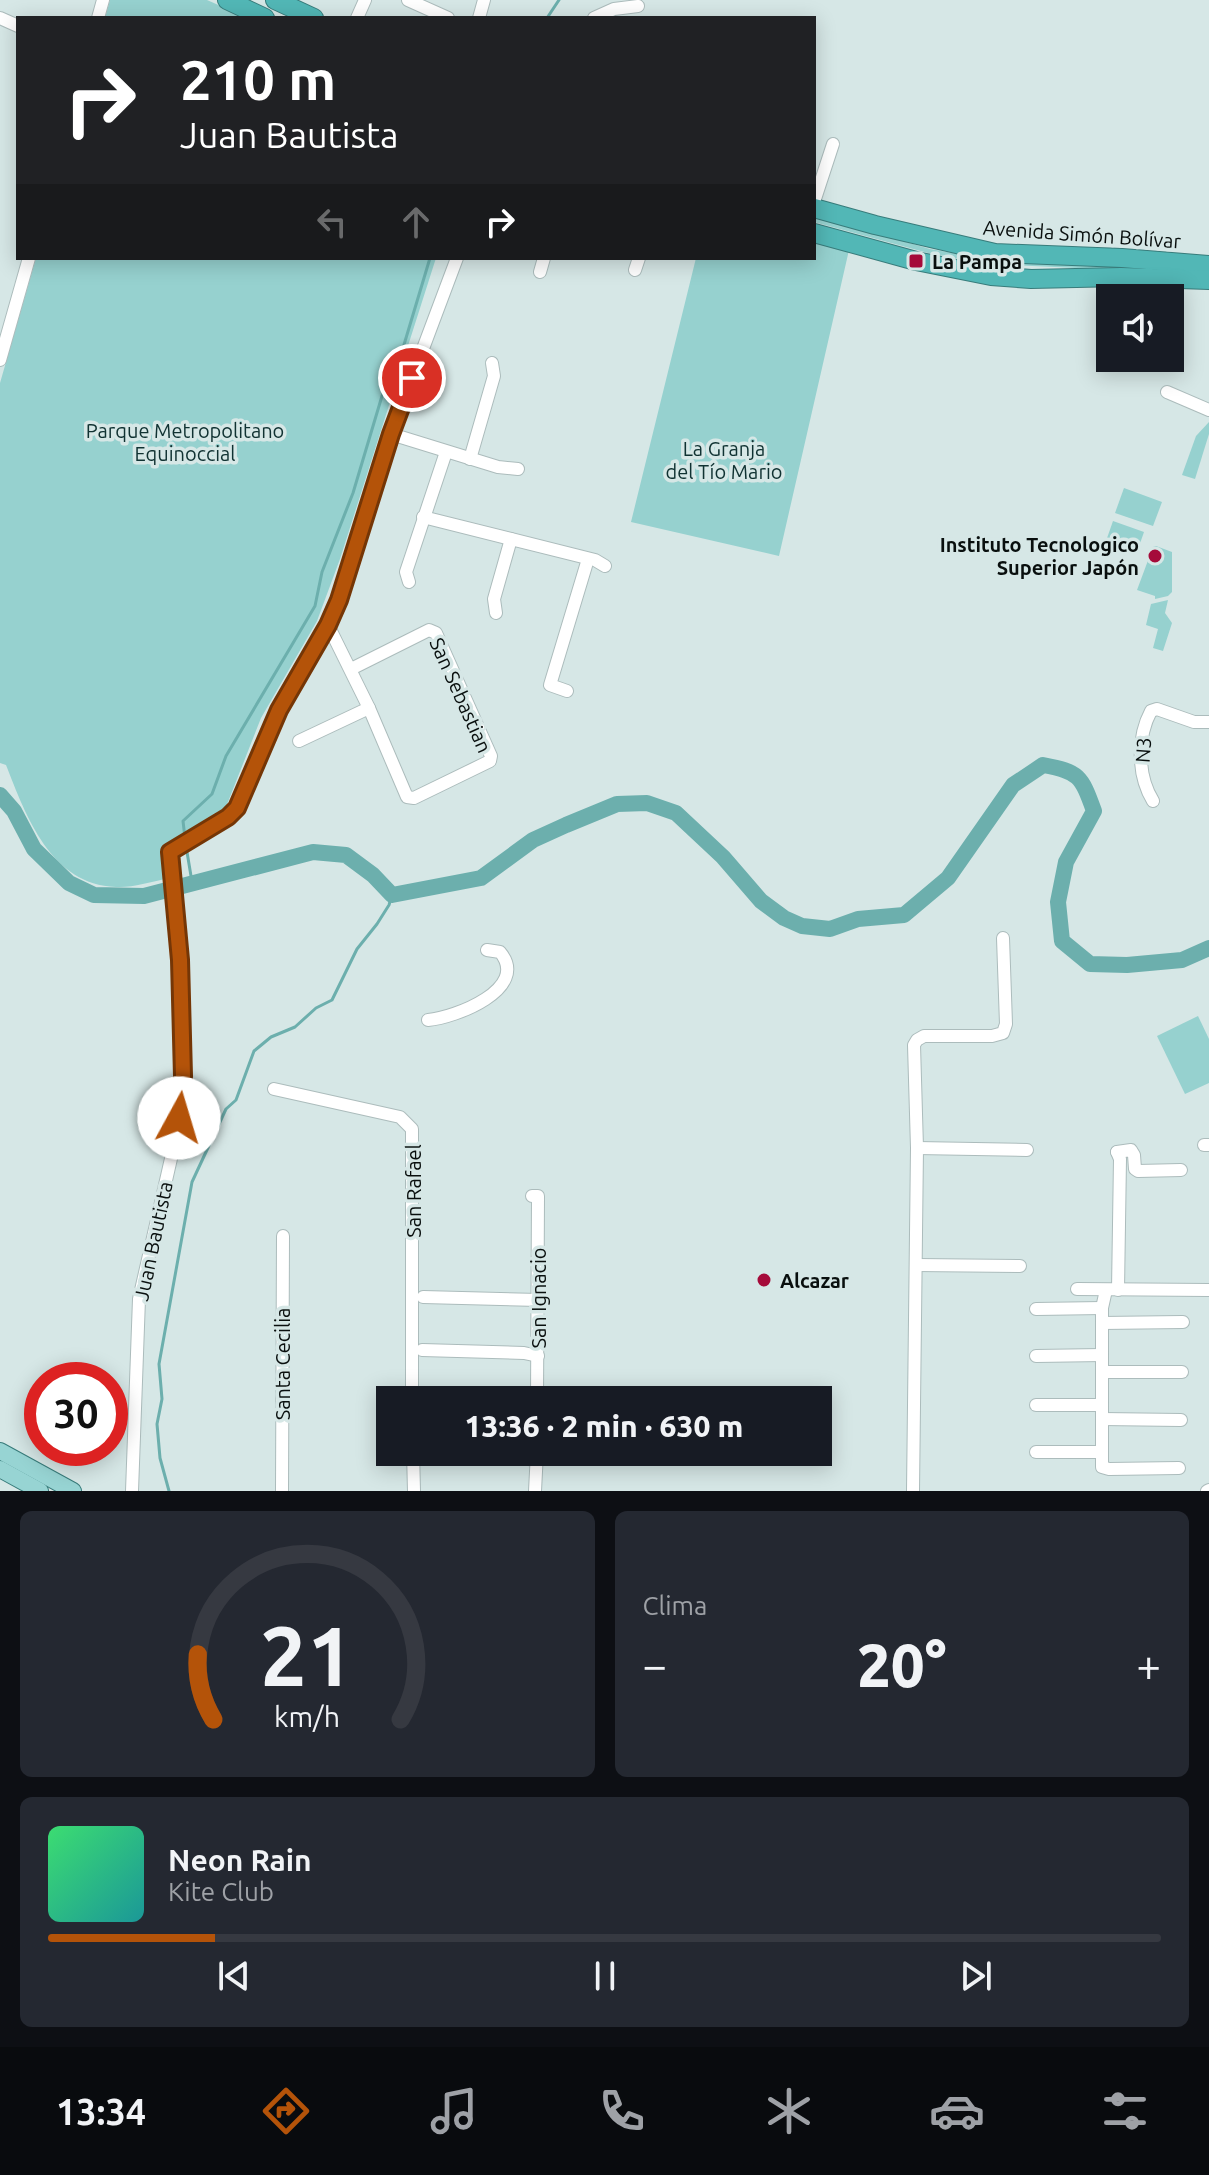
<!DOCTYPE html>
<html lang="es">
<meta charset="utf-8">
<style>
body{margin:0;font-family:Ubuntu,sans-serif;background:#242831;color:#f1f3f6;height:100vh;display:flex;flex-direction:column;font-size:30px;white-space:nowrap}
*{box-sizing:border-box;margin:0}
p{font-size:26px;color:#9ea1a6}
.icon{flex:none;width:44px;height:44px;fill:none;stroke:currentColor;stroke-width:2;stroke-linecap:round;stroke-linejoin:round}
.map{position:relative;height:1491px;overflow:hidden}
.details{display:flex;flex-direction:column;gap:20px;padding:20px;background:#0d0f14;flex:1}
.details>*{flex:none}
.banner{position:absolute;left:16px;top:16px;width:800px;height:244px;border-radius:0px;box-shadow:0 4px 20px #0003;background:#202124;color:#fff;overflow:hidden}
.controls{position:absolute;left:1096px;top:284px;display:grid;gap:16px}
.controls a{display:grid;place-items:center;width:88px;height:88px;border-radius:0px;background:#171b24;box-shadow:0 4px 20px #0003;font-size:40px}
.speed{position:absolute;left:24px;top:1362px;display:flex;gap:16px;font-size:40px;font-weight:700;text-align:center}
.speed>*{display:grid;place-content:center;width:104px;height:104px;border-radius:50%;background:#171b24;box-shadow:0 4px 20px #0003;line-height:1}
.speed .limit{border:12px solid #d22;background:#fff;color:#111}
.pin{position:absolute;display:grid;place-items:center;width:68px;height:68px;color:#fff;margin:-34px;border:4px solid #fff;border-radius:50%;box-shadow:0 2px 8px #0007}
.me{position:absolute;width:88px;margin:-44px;rotate:6deg;stroke-linejoin:round;filter:drop-shadow(0 0 6px #0008)}
.turn{display:flex;align-items:center;gap:28px;height:168px;padding:0 32px;font-size:36px}
.turn .icon{width:104px;height:104px;stroke-width:2.5}
.turn b{display:block;font-size:56px;line-height:68px}
.lanes{display:flex;align-items:center;height:76px;padding:0 32px;background:#0003;justify-content:center;gap:40px;direction:ltr}
.lanes .off{opacity:.35}
.big{font-size:60px;font-weight:800;line-height:1.1}
.details .card{flex:1;display:flex;flex-direction:column;justify-content:center;gap:12px;min-width:0;padding:0 28px;border-radius:12px;background:#242831}
.details .dial{align-items:center;gap:0}
.dial svg{height:208px;overflow:visible;fill:none;stroke:#363941;stroke-width:7;stroke-linecap:round;text-anchor:middle}
.dial text{fill:#f1f3f6;stroke:none}
.song{display:flex;align-items:center;gap:24px}
.cover{width:96px;height:96px;border-radius:12px;background:linear-gradient(135deg,hsl(140 70% 55%),hsl(180 70% 35%))}
.played{height:8px;border-radius:4px;background:linear-gradient(90deg,#b45309 15%,#363941 15%)}
.keys{display:flex;justify-content:space-around;direction:ltr}
.heat{display:flex;justify-content:space-between;align-items:center;font-size:44px;direction:ltr}
.details .tiles{flex:1;display:grid;gap:20px;grid-template-columns:1fr 1fr}
.card:last-child{grid-column:span 2}
.trip{position:absolute;left:376px;top:1386px;width:456px;height:80px;border-radius:0px;background:#171b24;box-shadow:0 4px 20px #0003;font-weight:800;line-height:80px;text-align:center}
.dock{display:flex;height:128px;justify-content:space-around;align-items:center;background:#090b0e;color:#9ea1a6}
.dock .icon{width:56px;height:56px}
.dock .on{color:#b45309}
.dock b{font-size:36px;color:#f1f3f6}
.map>svg:first-child{display:block}
.green{fill:#96d1cf}
.lines{fill:none;stroke-linecap:round;stroke-linejoin:round}
.stream{stroke:#6cafad;stroke-width:3}
.river{stroke:#6cafad;stroke-width:16}
.minor-casing{stroke:#acbcbc;stroke-width:14}
.major-casing{stroke:#387c7b;stroke-width:18}
.highway-casing{stroke:#387c7b;stroke-width:20}
.minor{stroke:#fff;stroke-width:12}
.major{stroke:#97d4d3;stroke-width:16}
.highway{stroke:#52b7b6;stroke-width:18}
.route-casing{stroke:#753606;stroke-width:20}
.route{stroke:#b45309;stroke-width:14}
.poi-dot{fill:#a50b3a;stroke:#d6e7e6;stroke-width:3}
.labels{text-anchor:middle;dominant-baseline:central;stroke-width:7;stroke-linejoin:round;paint-order:stroke}
.street-label{font-size:20px;fill:#090f0e;stroke:#d6e7e6}
.poi-label{font-size:20px;font-weight:bold;fill:#090f0e;stroke:#d6e7e6;text-anchor:start}
.park-label{font-size:20px;fill:#103232;stroke:#d6e7e6}
</style>
<div class="map">
<svg width="1209" height="1491" viewBox="0 0 1209 1491">
<rect width="100%" height="100%" fill="#d6e7e6"/>
<g class="green">
<path d="M 110,0 L 207,0 L 248,18 L 105,18 Z"/>
<path d="M 814,215 L 930,249 L 987,259 L 1113,263 L 1209,274 L 986,264 L 928,253 L 814,222 Z"/>
<path d="M 814,243 L 849,250 L 779,556 L 631,522 L 696,258 L 814,258 Z"/>
<path d="M 36,258 L 436,258 L 340,559 L 317,621 L 261,718 L 226,807 L 170,843 L 164,858 L 165,879 C 150,882 132,888 116,887 C 51,885 26,816 6,765 L 0,763 L 0,383 Z"/>
<path d="M 1209,422 L 1209,434 L 1195,479 L 1182,475 L 1196,436 Z"/>
<path d="M 1124,488 L 1162,502 L 1153,526 L 1115,513 Z"/>
<path d="M 1113,521 L 1144,532 L 1137,552 L 1106,541 Z"/>
<path d="M 1156,546 L 1172,552 L 1172,592 L 1168,596 L 1155,599 L 1155,596 L 1137,590 L 1153,547 Z"/>
<path d="M 1168,600 L 1165,613 L 1172,623 L 1163,651 L 1153,648 L 1158,629 L 1146,625 L 1151,604 Z"/>
<path d="M 1198,1016 L 1209,1039 L 1209,1083 L 1185,1094 L 1157,1036 Z"/>
</g>
<g class="lines">
<g class="stream">
<path d="M 547,18 L 559,0"/>
<path d="M 185,838 L 183,821 L 212,794 L 226,756 L 315,606 L 322,572 L 353,493 L 382,396 L 397,368 L 430,258"/>
<path d="M 186,846 L 192,882"/>
<path d="M 169,1491 L 160,1458 L 157,1424 L 162,1399 L 159,1364 L 192,1182 L 226,1109 L 236,1100 L 254,1051 L 271,1037 L 295,1027 L 316,1008 L 332,1000 L 357,949 L 377,924 L 389,905 L 392,895"/>
</g>
<path class="river" d="M 0,795 L 14,811 L 34,849 L 69,883 L 94,895 L 144,896 L 313,852 L 346,855 L 373,875 L 392,895 L 481,878 L 533,840 L 566,825 L 617,804 L 647,803 L 676,813 L 723,857 L 761,901 L 784,918 L 802,926 L 830,929 L 858,919 L 904,915 L 948,878 L 1013,785 L 1043,765 C 1079,772 1081,775 1094,811 L 1066,862 L 1058,902 L 1062,941 L 1090,964 L 1127,965 L 1182,960 L 1209,948"/>
<defs>
<g id="minor">
<path d="M 408,0 L 448,18"/>
<path d="M 0,18 L 18,26"/>
<path d="M 98,18 L 103,0"/>
<path d="M 357,18 L 365,0"/>
<path d="M 479,18 L 484,0"/>
<path d="M 594,18 L 614,9 L 638,6"/>
<path d="M 814,202 L 833,144"/>
<path d="M 635,270 L 639,258"/>
<path d="M 540,272 L 544,258"/>
<path d="M 0,360 L 29,258"/>
<path d="M 1167,392 L 1209,410"/>
<path d="M 391,434 L 498,467 L 518,469"/>
<path d="M 470,459 L 494,376 L 492,363"/>
<path d="M 423,517 L 595,560 L 605,566"/>
<path d="M 409,582 L 406,572 L 446,452"/>
<path d="M 496,613 L 494,599 L 511,539"/>
<path d="M 328,625 L 369,708 L 407,797 L 414,798 L 490,761 L 491,756 L 436,633 L 429,630 L 351,669"/>
<path d="M 567,691 L 550,685 L 588,559"/>
<path d="M 299,741 L 369,708"/>
<path d="M 1153,801 C 1137,775 1137,737 1151,711 L 1157,709 L 1194,722 L 1209,722"/>
<path d="M 428,1020 C 454,1018 531,989 500,952 L 487,950"/>
<path d="M 274,1089 L 400,1117 L 412,1129 L 412,1400"/>
<path d="M 1204,1145 L 1209,1145"/>
<path d="M 917,1148 L 1027,1150"/>
<path d="M 1117,1152 L 1120,1159 L 1118,1290"/>
<path d="M 1117,1152 L 1131,1150 L 1134,1155 L 1135,1169 L 1138,1171 L 1181,1170"/>
<path d="M 532,1196 L 538,1196 L 537,1400"/>
<path d="M 916,1265 L 1020,1266"/>
<path d="M 1077,1289 L 1209,1290"/>
<path d="M 1106,1290 L 1102,1308 L 1102,1467 L 1109,1469 L 1179,1468"/>
<path d="M 423,1297 L 539,1300"/>
<path d="M 1036,1309 L 1102,1308"/>
<path d="M 1102,1323 L 1183,1322"/>
<path d="M 422,1350 L 524,1353 L 538,1356"/>
<path d="M 1036,1356 L 1102,1355"/>
<path d="M 1102,1372 L 1182,1372"/>
<path d="M 1036,1405 L 1102,1405"/>
<path d="M 1102,1419 L 1181,1420"/>
<path d="M 413,1452 L 414,1491"/>
<path d="M 1036,1452 L 1101,1452"/>
<path d="M 424,1455 L 523,1457 L 536,1461"/>
<path d="M 132,1491 L 139,1299 L 175,1141 L 183,1086 L 180,960 L 170,852 L 228,817 L 237,808 L 279,710 L 328,625 L 339,600 L 391,434 L 457,258"/>
<path d="M 282,1491 L 283,1236"/>
<path d="M 535,1491 L 537,1452"/>
<path d="M 913,1491 L 917,1148 L 914,1045 L 917,1040 L 924,1036 L 992,1036 L 1003,1033 L 1006,1024 L 1003,938"/>
<path d="M 1207,1491 L 1209,1490"/>
</g>
<g id="major">
<path d="M 0,1451 L 73,1491"/>
<path d="M 0,1469 L 40,1491"/>
</g>
<g id="highway">
<path d="M 227,0 L 265,18"/>
<path d="M 275,0 L 314,18"/>
<path d="M 814,208 L 875,225 L 995,253 L 1122,258 L 1209,265"/>
<path d="M 814,233 L 916,261 L 991,276 L 1031,279 L 1121,277 L 1209,280"/>
</g>
</defs>
<use href="#minor" class="minor-casing"/>
<use href="#major" class="major-casing"/>
<use href="#highway" class="highway-casing"/>
<use href="#minor" class="minor"/>
<use href="#major" class="major"/>
<use href="#highway" class="highway"/>
</g>
<g class="lines">
<defs>
<path id="route" d="M 179,1118 L 183,1076 L 180,960 L 170,852 L 228,817 L 237,808 L 279,710 L 328,625 L 339,600 L 391,434 L 412,378"/>
</defs>
<use href="#route" class="route-casing"/>
<use href="#route" class="route"/>
</g>
<g class="poi-dot">
<rect x="908" y="253" width="16" height="16" rx="4"/>
<circle cx="1155" cy="556" r="8"/>
<circle cx="764" cy="1280" r="8"/>
</g>
<g class="labels">
<g class="street-label">
<text transform="translate(1082 234) rotate(4)">Avenida Simón Bolívar</text>
<text transform="translate(461 695) rotate(66)">San Sebastian</text>
<text transform="translate(1143 750) rotate(-86)">N3</text>
<text transform="translate(413 1191) rotate(-90)">San Rafael</text>
<text transform="translate(153 1241) rotate(-78)">Juan Bautista</text>
<text transform="translate(538 1298) rotate(-90)">San Ignacio</text>
<text transform="translate(282 1364) rotate(-90)">Santa Cecilia</text>
</g>
<g class="poi-label">
<text x="932" y="261">La Pampa</text>
<text x="1139" y="544" text-anchor="end">Instituto Tecnologico<tspan x="1139" dy="23">Superior Japón</tspan></text>
<text x="780" y="1280">Alcazar</text>
</g>
<g class="park-label">
<text x="185" y="430">Parque Metropolitano<tspan x="185" dy="23">Equinoccial</tspan></text>
<text x="724" y="448">La Granja<tspan x="724" dy="23">del Tío Mario</tspan></text>
</g>
</g>
</svg>
<div class="controls">
<a><svg class="icon" aria-label="sound" viewBox="0 0 24 24"><path d="M4 9h4l5-4v14l-5-4H4zM17 9q2 3 0 6"/></svg></a>
</div>
<div class="speed"><div class="limit">30</div></div>
<div class="pin" style="left:412px;top:378px;background:#d93025"><svg class="icon" aria-label="arrive" viewBox="0 0 24 24"><path d="M6 21V4h12l-3 4 3 4H6"/></svg></div>
<svg class="me" style="left:179px;top:1118px" viewBox="-20 -20 40 40"><circle r="19" fill="#fff"/><path d="M0-13L10 11 0 6-10 11z" fill="#b45309"/></svg>
<div class="trip">13:36 · 2 min · 630 m</div>
<div class="banner">
<div class="turn"><svg class="icon" aria-label="right" viewBox="0 0 24 24"><path d="M7 20v-9h11M14 6l5 5-5 5"/></svg><div><b>210 m</b>Juan Bautista</div></div>
<div class="lanes"><svg class="icon off" aria-label="left" viewBox="0 0 24 24"><path d="M17 20v-9H6M10 6l-5 5 5 5"/></svg><svg class="icon off" aria-label="ahead" viewBox="0 0 24 24"><path d="M12 20V5M6 11l6-6 6 6"/></svg><svg class="icon" aria-label="right" viewBox="0 0 24 24"><path d="M7 20v-9h11M14 6l5 5-5 5"/></svg></div>
</div>
</div>
<section class="details">
<div class="tiles">
<div class="card dial"><svg viewBox="0 0 100 80">
<path d="M14 69A42 42 0 1 1 86 69"/>
<path d="M14 69A42 42 0 0 1 8 44" stroke="#b45309"/>
<text x="50" y="56" font-size="32" font-weight="700">21</text>
<text x="50" y="72" font-size="11">km/h</text>
</svg></div>
<div class="card"><p>Clima</p>
<div class="heat"><a>−</a><b class="big">20°</b><a>+</a></div>
</div>
<div class="card">
<div class="song"><i class="cover"></i><div><b>Neon Rain</b><p>Kite Club</p></div></div>
<div class="played"></div>
<div class="keys"><svg class="icon" aria-label="previous" viewBox="0 0 24 24"><path d="M18 5L8 12l10 7zM5 5v14"/></svg><svg class="icon" aria-label="pause" viewBox="0 0 24 24"><path d="M8 5v14M16 5v14"/></svg><svg class="icon" aria-label="next" viewBox="0 0 24 24"><path d="M6 5l10 7-10 7zM19 5v14"/></svg></div>
</div>
</div>
</section>
<nav class="dock">
<b>13:34</b>
<svg class="icon on" aria-label="directions" viewBox="0 0 24 24"><path d="M12 3l9 9-9 9-9-9zM9 14v-3h6M13 9l2 2-2 2"/></svg>
<svg class="icon" aria-label="music" viewBox="0 0 24 24"><path d="M9 18V5l10-2v13"/><circle cx="6" cy="18" r="3"/><circle cx="16" cy="16" r="3"/></svg>
<svg class="icon" aria-label="phone" viewBox="0 0 24 24"><path d="M5 4h4l2 5-3 2q2 4 5 5l2-3 5 2v4C11 20 4 13 5 4z"/></svg>
<svg class="icon" aria-label="climate" viewBox="0 0 24 24"><path d="M12 3v18M4 7l16 10M4 17L20 7"/></svg>
<svg class="icon" aria-label="car" viewBox="0 0 24 24"><path d="M5 17H2v-5l4-1 3-4h7l3 4 3 1v5h-3M9 17h6M6 11h13"/><circle cx="7" cy="17" r="2"/><circle cx="17" cy="17" r="2"/></svg>
<svg class="icon" aria-label="filters" viewBox="0 0 24 24"><path d="M4 7h16M4 17h16"/><circle cx="9" cy="7" r="2"/><circle cx="15" cy="17" r="2"/></svg>
</nav>
